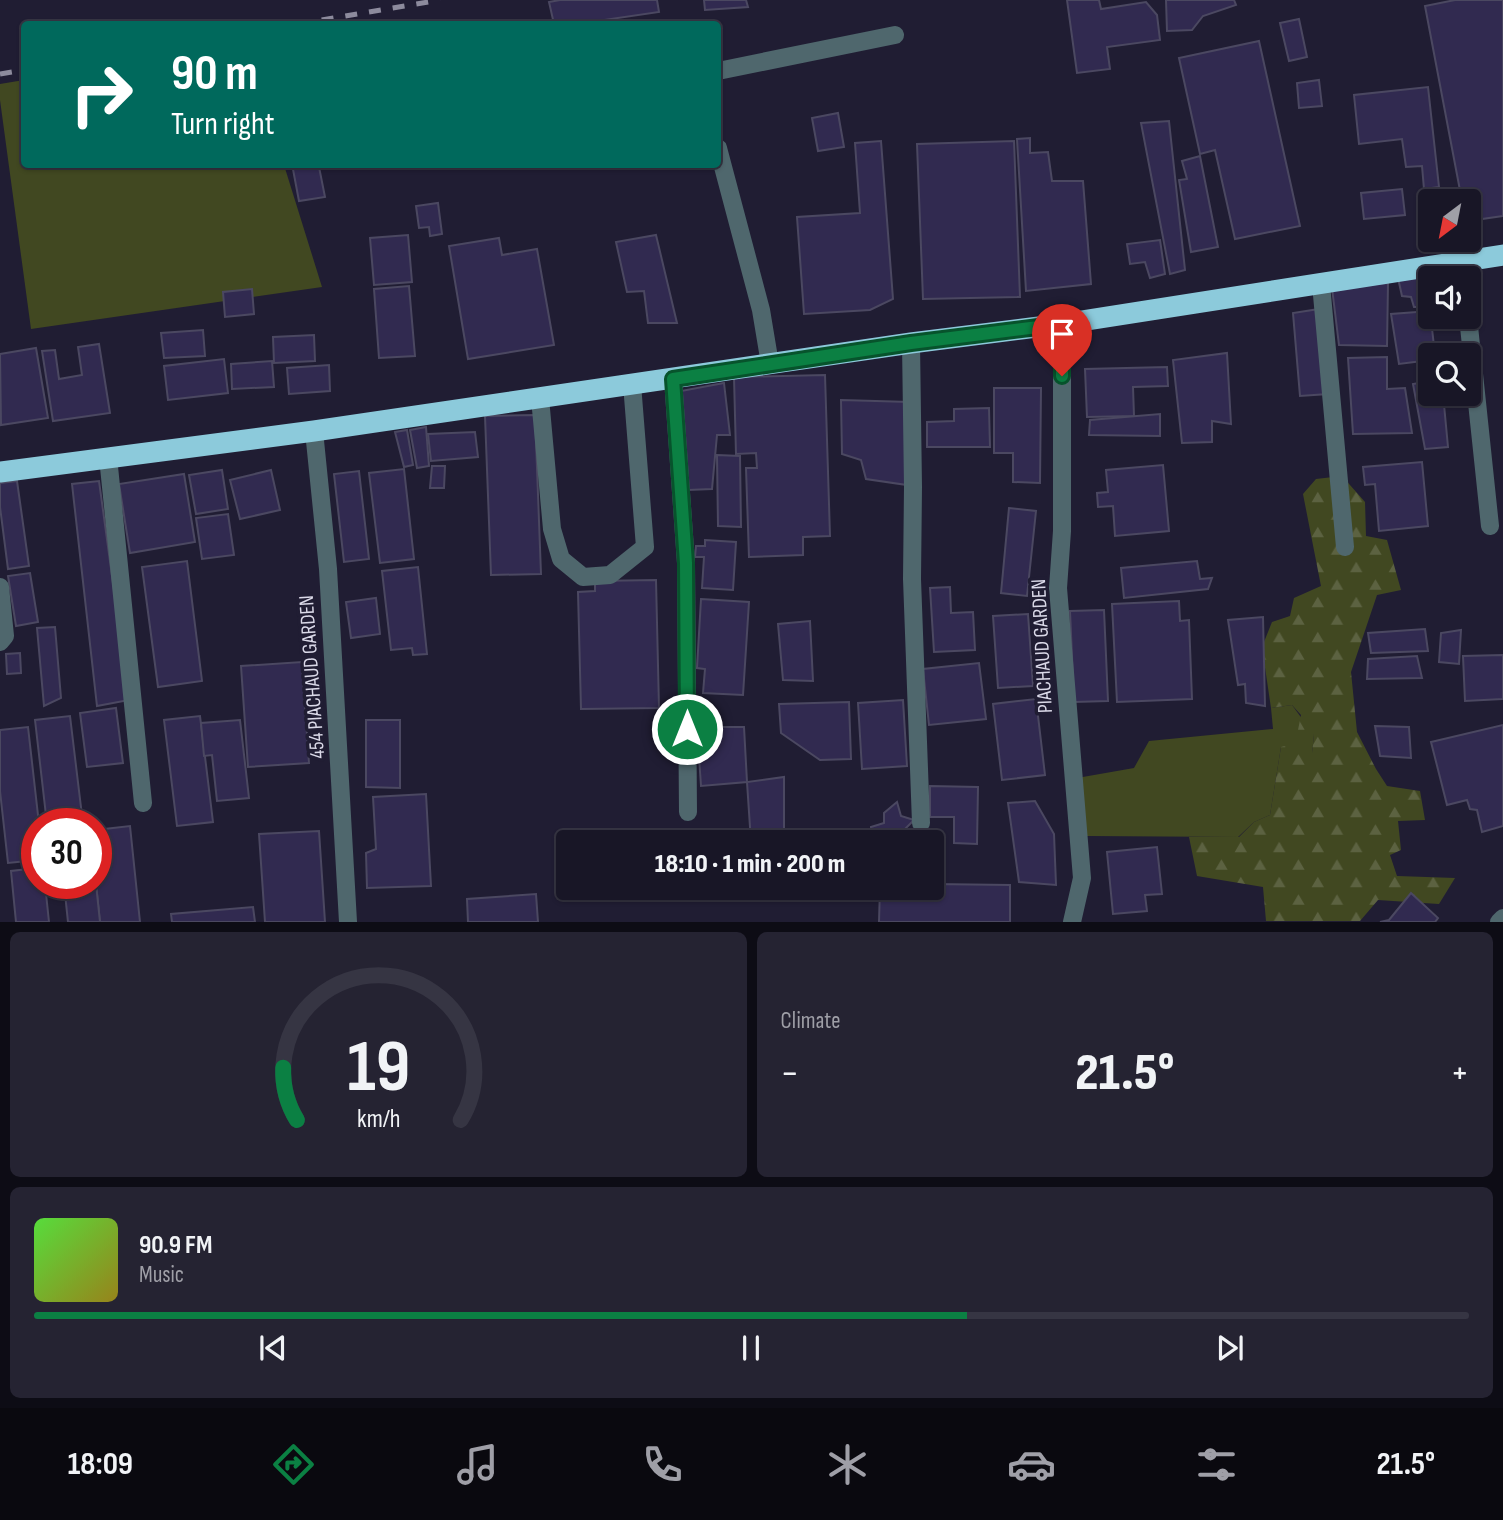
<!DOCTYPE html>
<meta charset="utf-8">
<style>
body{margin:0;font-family:"Sofia Sans Condensed",sans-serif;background:#252332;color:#f1f3f6;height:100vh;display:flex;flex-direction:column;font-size:26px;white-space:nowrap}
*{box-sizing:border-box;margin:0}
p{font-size:23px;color:#9f9fa7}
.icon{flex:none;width:38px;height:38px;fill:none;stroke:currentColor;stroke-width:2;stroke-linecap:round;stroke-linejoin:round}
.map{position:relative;height:922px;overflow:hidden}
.panel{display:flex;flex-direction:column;gap:10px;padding:10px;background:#0d0c15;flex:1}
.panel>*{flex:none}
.guide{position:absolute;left:21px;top:21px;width:700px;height:147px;border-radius:7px;box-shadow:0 2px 5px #0004,0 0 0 2px #363543;background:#00695c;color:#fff;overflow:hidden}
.needle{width:46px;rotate:212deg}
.controls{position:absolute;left:1418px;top:189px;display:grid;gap:14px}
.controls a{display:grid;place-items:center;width:63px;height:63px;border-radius:7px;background:#181626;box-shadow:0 2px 5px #0004,0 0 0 2px #363543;font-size:35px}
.speed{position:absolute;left:21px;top:808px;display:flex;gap:14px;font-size:35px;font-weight:700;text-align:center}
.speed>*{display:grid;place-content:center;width:91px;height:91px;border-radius:50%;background:#181626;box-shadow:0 2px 5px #0004,0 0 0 2px #363543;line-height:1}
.speed .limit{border:10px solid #d22;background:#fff;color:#111}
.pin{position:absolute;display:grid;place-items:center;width:60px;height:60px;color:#fff;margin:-72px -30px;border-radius:50% 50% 50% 0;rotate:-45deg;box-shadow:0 0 7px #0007}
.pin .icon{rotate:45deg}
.me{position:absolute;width:77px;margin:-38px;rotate:0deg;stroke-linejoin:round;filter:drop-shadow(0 0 5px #0008)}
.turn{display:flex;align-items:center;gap:24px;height:147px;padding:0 35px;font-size:32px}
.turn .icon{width:91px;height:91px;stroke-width:2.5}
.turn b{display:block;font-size:49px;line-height:60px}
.big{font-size:52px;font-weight:800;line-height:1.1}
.panel .tile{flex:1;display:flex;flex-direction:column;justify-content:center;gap:10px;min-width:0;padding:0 24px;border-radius:10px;background:#252332}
.panel .dial{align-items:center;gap:0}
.dial svg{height:182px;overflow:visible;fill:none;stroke:#363543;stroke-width:7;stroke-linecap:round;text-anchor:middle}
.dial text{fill:#f1f3f6;stroke:none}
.song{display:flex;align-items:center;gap:21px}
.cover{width:84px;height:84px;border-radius:10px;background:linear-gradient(135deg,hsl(110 70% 55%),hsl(50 70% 35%))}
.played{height:7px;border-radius:4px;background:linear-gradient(90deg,#0b8043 65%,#363543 65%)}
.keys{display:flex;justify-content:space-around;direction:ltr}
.heat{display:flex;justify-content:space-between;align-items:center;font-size:38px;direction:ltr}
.panel .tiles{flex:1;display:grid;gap:10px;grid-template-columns:1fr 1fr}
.tile:last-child{grid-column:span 2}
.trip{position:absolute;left:556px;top:830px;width:388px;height:70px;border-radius:7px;background:#181626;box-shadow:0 2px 5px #0004,0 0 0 2px #363543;font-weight:800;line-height:70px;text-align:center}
.tabs{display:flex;height:112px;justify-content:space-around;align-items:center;background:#0a090f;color:#9f9fa7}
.tabs .icon{width:49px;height:49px}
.tabs .active{color:#0b8043}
.tabs b{font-size:32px;color:#f1f3f6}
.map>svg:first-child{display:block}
.green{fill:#414821}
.forest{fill:url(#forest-firs)}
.building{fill:#312a50;stroke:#4b4861;stroke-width:2}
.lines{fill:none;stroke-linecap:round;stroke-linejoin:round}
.minor{stroke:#4f676d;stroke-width:18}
.highway{stroke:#8ccadb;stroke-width:21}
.rail{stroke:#8d8b9d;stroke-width:5;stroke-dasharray:12 12;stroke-linecap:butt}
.route-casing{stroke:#07532c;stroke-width:18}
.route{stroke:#0b8043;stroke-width:12}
.labels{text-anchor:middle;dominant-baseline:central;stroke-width:7;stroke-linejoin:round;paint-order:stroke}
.street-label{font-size:21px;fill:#dad9e8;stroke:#201d33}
</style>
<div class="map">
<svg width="1503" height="922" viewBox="0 0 1503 922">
<defs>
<pattern id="forest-firs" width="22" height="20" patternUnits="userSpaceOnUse" patternTransform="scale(1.75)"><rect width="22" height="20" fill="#414821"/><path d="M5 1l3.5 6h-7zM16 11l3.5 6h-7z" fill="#5c6241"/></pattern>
</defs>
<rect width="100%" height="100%" fill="#201d33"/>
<g class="green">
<path d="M 24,80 L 24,164 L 284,165 L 322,287 L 31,329 L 0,100 L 0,84 Z"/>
<path d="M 1292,705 L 1314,735 L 1312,754 L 1281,747 L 1270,815 L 1254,822 L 1238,837 L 1087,836 L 1077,778 L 1134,768 L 1149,741 L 1273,729 L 1271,708 Z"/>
</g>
<path class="forest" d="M 1342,476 L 1365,502 L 1366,536 L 1387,540 L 1401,590 L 1377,595 L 1351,672 L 1357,732 L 1376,769 L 1387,786 L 1420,791 L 1425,820 L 1398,821 L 1401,850 L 1390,855 L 1397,876 L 1455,878 L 1439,904 L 1378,900 L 1360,921 L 1266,921 L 1263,887 L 1197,876 L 1189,837 L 1239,837 L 1254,822 L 1270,815 L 1281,747 L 1300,742 L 1312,753 L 1314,735 L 1298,730 L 1301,715 L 1292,705 L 1271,708 L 1262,647 L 1272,622 L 1290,616 L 1294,598 L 1321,586 L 1303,494 L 1316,479 Z"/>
<g class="building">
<path d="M 560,0 L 657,0 L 659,12 L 577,24 L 554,24 L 549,2 Z"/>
<path d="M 704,0 L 746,0 L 748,7 L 705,10 Z"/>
<path d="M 1067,0 L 1099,0 L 1101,9 L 1146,2 L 1157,15 L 1160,40 L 1107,47 L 1110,69 L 1077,73 Z"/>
<path d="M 1166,0 L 1234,0 L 1236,5 L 1203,16 L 1192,30 L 1167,31 Z"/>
<path d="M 1455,0 L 1503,0 L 1503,216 L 1468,221 L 1468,201 L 1462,201 L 1425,6 Z"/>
<path d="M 1299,19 L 1307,57 L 1289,61 L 1280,23 Z"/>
<path d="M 1259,41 L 1300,226 L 1235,239 L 1215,150 L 1200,154 L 1179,58 Z"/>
<path d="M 1319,80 L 1322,106 L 1299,108 L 1297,83 Z"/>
<path d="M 1428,87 L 1439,187 L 1424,189 L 1422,166 L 1406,167 L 1402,139 L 1359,144 L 1354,95 Z"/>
<path d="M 838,113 L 844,147 L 818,151 L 812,118 Z"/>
<path d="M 1169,121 L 1185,270 L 1170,274 L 1141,123 Z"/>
<path d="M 1030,138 L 1030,153 L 1048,152 L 1052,181 L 1083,181 L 1091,284 L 1026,291 L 1017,139 Z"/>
<path d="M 881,141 L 893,299 L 870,310 L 804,314 L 797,217 L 860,213 L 855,143 Z"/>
<path d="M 1014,141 L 1020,297 L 923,299 L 917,144 Z"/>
<path d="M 1200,156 L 1218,247 L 1191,252 L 1179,180 L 1187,179 L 1182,161 Z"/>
<path d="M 292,164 L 331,164 L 319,167 L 325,197 L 299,201 Z"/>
<path d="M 1402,189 L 1405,215 L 1364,219 L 1361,193 Z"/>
<path d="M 438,203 L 442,234 L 430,236 L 429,227 L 419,228 L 416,206 Z"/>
<path d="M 408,235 L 412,282 L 374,285 L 370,238 Z"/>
<path d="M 656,235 L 677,323 L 648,323 L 644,291 L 627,292 L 616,242 Z"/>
<path d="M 499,238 L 502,255 L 537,249 L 554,345 L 468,359 L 449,246 Z"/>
<path d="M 1160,240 L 1165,274 L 1150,278 L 1145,262 L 1130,264 L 1127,244 Z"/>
<path d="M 1425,274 L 1430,307 L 1414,307 L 1411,297 L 1402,296 L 1398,278 Z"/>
<path d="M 1388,283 L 1387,346 L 1339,345 L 1332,288 Z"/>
<path d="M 409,286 L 415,356 L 379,358 L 374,289 Z"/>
<path d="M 252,289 L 254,314 L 225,317 L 223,292 Z"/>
<path d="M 1319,309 L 1328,394 L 1300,396 L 1293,313 Z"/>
<path d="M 1430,311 L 1435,355 L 1430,355 L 1430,360 L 1399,364 L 1391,314 Z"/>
<path d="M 203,330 L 205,356 L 164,358 L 161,333 Z"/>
<path d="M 314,335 L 315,361 L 274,363 L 273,337 Z"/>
<path d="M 99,344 L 110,413 L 53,421 L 42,351 L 55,350 L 59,379 L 82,375 L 78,347 Z"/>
<path d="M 36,348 L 48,418 L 1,425 L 0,354 Z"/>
<path d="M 1227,353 L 1231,424 L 1212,421 L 1212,442 L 1182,443 L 1173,360 Z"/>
<path d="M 1387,357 L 1387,389 L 1405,388 L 1412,433 L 1353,434 L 1348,358 Z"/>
<path d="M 224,359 L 228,393 L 168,400 L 164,366 Z"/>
<path d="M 272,361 L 274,387 L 232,389 L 231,364 Z"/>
<path d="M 329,365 L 330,391 L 289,394 L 287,368 Z"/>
<path d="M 1167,367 L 1168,386 L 1133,387 L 1134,416 L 1087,417 L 1085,369 Z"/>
<path d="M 825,375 L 830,536 L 803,537 L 803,555 L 749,557 L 746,468 L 757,468 L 756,453 L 736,454 L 734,377 Z"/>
<path d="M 1430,381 L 1430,394 L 1443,394 L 1448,447 L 1425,449 L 1413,384 Z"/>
<path d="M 724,383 L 730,435 L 717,435 L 712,489 L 688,490 L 681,391 Z"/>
<path d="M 994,388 L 1041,388 L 1040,483 L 1013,482 L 1013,453 L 994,453 Z"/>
<path d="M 841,400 L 910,402 L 907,485 L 866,479 L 861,460 L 842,454 Z"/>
<path d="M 989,408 L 990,447 L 927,447 L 927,422 L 954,421 L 954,409 Z"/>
<path d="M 1160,414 L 1160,436 L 1089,435 L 1090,420 Z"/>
<path d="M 535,415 L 541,574 L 491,575 L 485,416 Z"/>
<path d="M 426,427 L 429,466 L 417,468 L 410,430 Z"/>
<path d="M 407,430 L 413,465 L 404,467 L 395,432 Z"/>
<path d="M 475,432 L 478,457 L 431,461 L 428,434 Z"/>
<path d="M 717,455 L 740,456 L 741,527 L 718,526 Z"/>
<path d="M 1422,462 L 1428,526 L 1379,531 L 1375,484 L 1365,485 L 1363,467 Z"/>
<path d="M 1163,465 L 1169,531 L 1115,536 L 1113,506 L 1098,507 L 1097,493 L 1108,492 L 1106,470 Z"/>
<path d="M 432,466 L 445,466 L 444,488 L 430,488 Z"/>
<path d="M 404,469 L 414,559 L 380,563 L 369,473 Z"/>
<path d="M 222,470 L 228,509 L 196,514 L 189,475 Z"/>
<path d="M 271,470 L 280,510 L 240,519 L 230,480 Z"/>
<path d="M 359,471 L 369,559 L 344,562 L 334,474 Z"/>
<path d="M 184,474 L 195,542 L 130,553 L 119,484 Z"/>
<path d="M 17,481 L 29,566 L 8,569 L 0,507 L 0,483 Z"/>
<path d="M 99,481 L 129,700 L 97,706 L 72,484 Z"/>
<path d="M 1009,508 L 1036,511 L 1027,596 L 1001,593 Z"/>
<path d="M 228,514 L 234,555 L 202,559 L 196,518 Z"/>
<path d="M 705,540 L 736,542 L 733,590 L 702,588 L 704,557 L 695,557 L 696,546 L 705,546 Z"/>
<path d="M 187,561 L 202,681 L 158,687 L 142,567 Z"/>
<path d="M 1197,561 L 1200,579 L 1212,578 L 1208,589 L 1124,598 L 1121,568 Z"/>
<path d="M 418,567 L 427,654 L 413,655 L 412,648 L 391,650 L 382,571 Z"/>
<path d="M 30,573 L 38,622 L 16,626 L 8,576 Z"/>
<path d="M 656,580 L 659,708 L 581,709 L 578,592 L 595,591 L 595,581 Z"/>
<path d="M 950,587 L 951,613 L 973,612 L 975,650 L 934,652 L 930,588 Z"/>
<path d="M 376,598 L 380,634 L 351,638 L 346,602 Z"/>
<path d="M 701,599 L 749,602 L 743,695 L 703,693 L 705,669 L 697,668 Z"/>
<path d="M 1179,601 L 1180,621 L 1189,620 L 1192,699 L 1117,702 L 1112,604 Z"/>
<path d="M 1104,610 L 1108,701 L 1074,702 L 1070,611 Z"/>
<path d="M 1028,614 L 1033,686 L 998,688 L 993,616 Z"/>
<path d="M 1263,617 L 1265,706 L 1246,703 L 1245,684 L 1238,685 L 1228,620 Z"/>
<path d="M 810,621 L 813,681 L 783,680 L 778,624 Z"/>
<path d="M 55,627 L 61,698 L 44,706 L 37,628 Z"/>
<path d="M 1425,629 L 1428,651 L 1371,653 L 1368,633 Z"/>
<path d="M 1461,630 L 1459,664 L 1439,662 L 1441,633 Z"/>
<path d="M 20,653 L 21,673 L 7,674 L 6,654 Z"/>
<path d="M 1503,655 L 1503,699 L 1465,701 L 1463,656 Z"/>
<path d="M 1417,656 L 1422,678 L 1367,679 L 1368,659 Z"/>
<path d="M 302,662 L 309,763 L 248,767 L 241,666 Z"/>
<path d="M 979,663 L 986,719 L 929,725 L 923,669 Z"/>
<path d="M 1036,699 L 1045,775 L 1002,780 L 993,704 Z"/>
<path d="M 903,700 L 907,766 L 862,769 L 858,703 Z"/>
<path d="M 849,702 L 851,759 L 820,760 L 781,733 L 779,704 Z"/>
<path d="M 116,708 L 123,763 L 87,767 L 80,713 Z"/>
<path d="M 70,716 L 83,824 L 47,824 L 35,720 Z"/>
<path d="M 200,716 L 213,822 L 177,826 L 164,720 Z"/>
<path d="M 240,720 L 249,798 L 217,801 L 212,755 L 204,756 L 201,723 Z"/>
<path d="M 366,720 L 400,720 L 400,788 L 366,787 Z"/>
<path d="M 1503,725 L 1503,826 L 1482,832 L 1477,810 L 1470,809 L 1467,800 L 1447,805 L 1431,742 Z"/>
<path d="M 1375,726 L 1409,727 L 1411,758 L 1380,756 Z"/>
<path d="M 28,727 L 39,824 L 37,824 L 37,860 L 8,863 L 0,791 L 0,730 Z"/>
<path d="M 697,727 L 744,727 L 747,782 L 701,786 Z"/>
<path d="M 784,777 L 784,842 L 751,842 L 747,782 Z"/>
<path d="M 930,786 L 978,787 L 977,844 L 954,843 L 954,817 L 930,817 Z"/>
<path d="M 426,794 L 431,886 L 367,888 L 366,853 L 376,849 L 373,797 Z"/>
<path d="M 1035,801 L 1054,834 L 1056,885 L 1019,882 L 1008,803 Z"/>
<path d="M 897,802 L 901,816 L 914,820 L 892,842 L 872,842 L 871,827 L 884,823 L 884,813 Z"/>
<path d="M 130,826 L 140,922 L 100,922 L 96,884 L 96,830 Z"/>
<path d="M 319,831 L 325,922 L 265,922 L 259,834 Z"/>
<path d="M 826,833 L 854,833 L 855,841 L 860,842 L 826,842 Z"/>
<path d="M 1157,847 L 1162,894 L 1145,895 L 1147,911 L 1113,914 L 1107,852 Z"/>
<path d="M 37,868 L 37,884 L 45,884 L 49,922 L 16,922 L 11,871 Z"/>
<path d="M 64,884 L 96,884 L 100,922 L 68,922 Z"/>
<path d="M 933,884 L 1010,885 L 1010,922 L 879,922 L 880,887 L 933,887 Z"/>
<path d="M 837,887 L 861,887 L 861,894 L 863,896 L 840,894 Z"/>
<path d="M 1411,893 L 1438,918 L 1435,922 L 1380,922 L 1389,920 Z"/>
<path d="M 536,894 L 538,922 L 468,922 L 467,899 Z"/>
<path d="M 253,907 L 255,922 L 172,922 L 171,914 Z"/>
</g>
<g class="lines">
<g class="minor">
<path d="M 718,71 L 895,35"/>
<path d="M 718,148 L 761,310 L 770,364"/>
<path d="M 1462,262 L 1464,278"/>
<path d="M 1321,284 L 1345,547"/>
<path d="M 1468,317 L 1490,526"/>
<path d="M 1062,324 L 1062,531 L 1058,588 L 1082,878 L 1072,922"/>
<path d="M 911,343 L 913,487 L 912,579 L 921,823"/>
<path d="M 673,379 L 686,563 L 688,812"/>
<path d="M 540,398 L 552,529 L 561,559 L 583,577 L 610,575 L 645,547 L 632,384"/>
<path d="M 314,431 L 328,569 L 348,922"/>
<path d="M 108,457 L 143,803"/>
<path d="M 0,587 L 5,636 L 0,642"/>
<path d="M 1499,922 L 1503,918"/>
</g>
<path class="highway" d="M 0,472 L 314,431 L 911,343 L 1062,324 L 1503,255"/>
<g class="rail">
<path d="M 298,24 L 440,0"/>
<path d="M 0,74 L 24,70"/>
</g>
</g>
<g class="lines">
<defs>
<path id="route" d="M 687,729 L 686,563 L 673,379 L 911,343 L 1062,324 L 1062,376"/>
</defs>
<use href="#route" class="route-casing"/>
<use href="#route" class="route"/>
</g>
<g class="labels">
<g class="street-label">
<text transform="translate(1042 646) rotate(-93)">PIACHAUD GARDEN</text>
<text transform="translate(312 677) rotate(-94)">454 PIACHAUD GARDEN</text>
</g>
</g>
</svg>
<div class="controls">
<a><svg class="needle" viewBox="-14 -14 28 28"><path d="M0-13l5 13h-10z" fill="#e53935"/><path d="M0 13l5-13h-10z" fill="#9f9fa7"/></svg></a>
<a><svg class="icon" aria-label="sound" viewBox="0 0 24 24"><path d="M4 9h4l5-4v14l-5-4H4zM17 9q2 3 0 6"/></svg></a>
<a><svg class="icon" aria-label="search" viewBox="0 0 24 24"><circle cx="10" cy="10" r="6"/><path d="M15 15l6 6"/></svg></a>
</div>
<div class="speed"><div class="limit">30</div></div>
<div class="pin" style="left:1062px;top:376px;background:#d93025"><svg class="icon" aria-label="arrive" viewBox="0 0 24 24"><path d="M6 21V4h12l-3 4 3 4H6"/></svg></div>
<svg class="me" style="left:687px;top:729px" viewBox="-20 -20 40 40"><circle r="17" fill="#0b8043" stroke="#fff" stroke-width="3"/><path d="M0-11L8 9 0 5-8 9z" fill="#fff"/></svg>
<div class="trip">18:10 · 1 min · 200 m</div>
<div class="guide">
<div class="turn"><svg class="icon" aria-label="right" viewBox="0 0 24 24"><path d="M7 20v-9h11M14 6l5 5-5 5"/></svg><div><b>90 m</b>Turn right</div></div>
</div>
</div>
<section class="panel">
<div class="tiles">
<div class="tile dial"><svg viewBox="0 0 100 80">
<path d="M14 69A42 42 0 1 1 86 69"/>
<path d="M14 69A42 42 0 0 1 8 46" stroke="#0b8043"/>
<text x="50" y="56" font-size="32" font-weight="700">19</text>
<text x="50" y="72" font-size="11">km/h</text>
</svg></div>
<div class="tile"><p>Climate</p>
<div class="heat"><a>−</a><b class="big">21.5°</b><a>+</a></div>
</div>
<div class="tile">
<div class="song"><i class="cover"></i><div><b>90.9 FM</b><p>Music</p></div></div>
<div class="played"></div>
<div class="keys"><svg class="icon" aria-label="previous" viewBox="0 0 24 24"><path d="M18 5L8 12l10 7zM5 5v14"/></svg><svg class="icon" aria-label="pause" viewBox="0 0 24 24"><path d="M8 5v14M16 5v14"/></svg><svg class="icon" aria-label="next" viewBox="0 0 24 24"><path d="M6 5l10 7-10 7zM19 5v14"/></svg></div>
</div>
</div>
</section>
<nav class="tabs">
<b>18:09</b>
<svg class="icon active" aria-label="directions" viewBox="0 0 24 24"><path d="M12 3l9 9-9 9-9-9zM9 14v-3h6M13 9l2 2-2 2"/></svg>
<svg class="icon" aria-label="music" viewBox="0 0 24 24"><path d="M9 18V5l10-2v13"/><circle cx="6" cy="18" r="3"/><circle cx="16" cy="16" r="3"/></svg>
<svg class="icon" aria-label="phone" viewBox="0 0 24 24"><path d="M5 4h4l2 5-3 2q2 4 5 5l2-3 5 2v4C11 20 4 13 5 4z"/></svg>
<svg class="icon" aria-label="climate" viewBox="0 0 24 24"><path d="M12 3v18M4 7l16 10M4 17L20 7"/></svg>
<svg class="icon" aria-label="car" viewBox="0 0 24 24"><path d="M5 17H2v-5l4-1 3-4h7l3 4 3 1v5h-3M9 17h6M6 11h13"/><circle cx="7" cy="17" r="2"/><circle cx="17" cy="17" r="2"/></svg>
<svg class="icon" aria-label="filters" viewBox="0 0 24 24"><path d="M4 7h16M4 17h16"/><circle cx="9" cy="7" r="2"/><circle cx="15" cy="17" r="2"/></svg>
<b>21.5°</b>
</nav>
